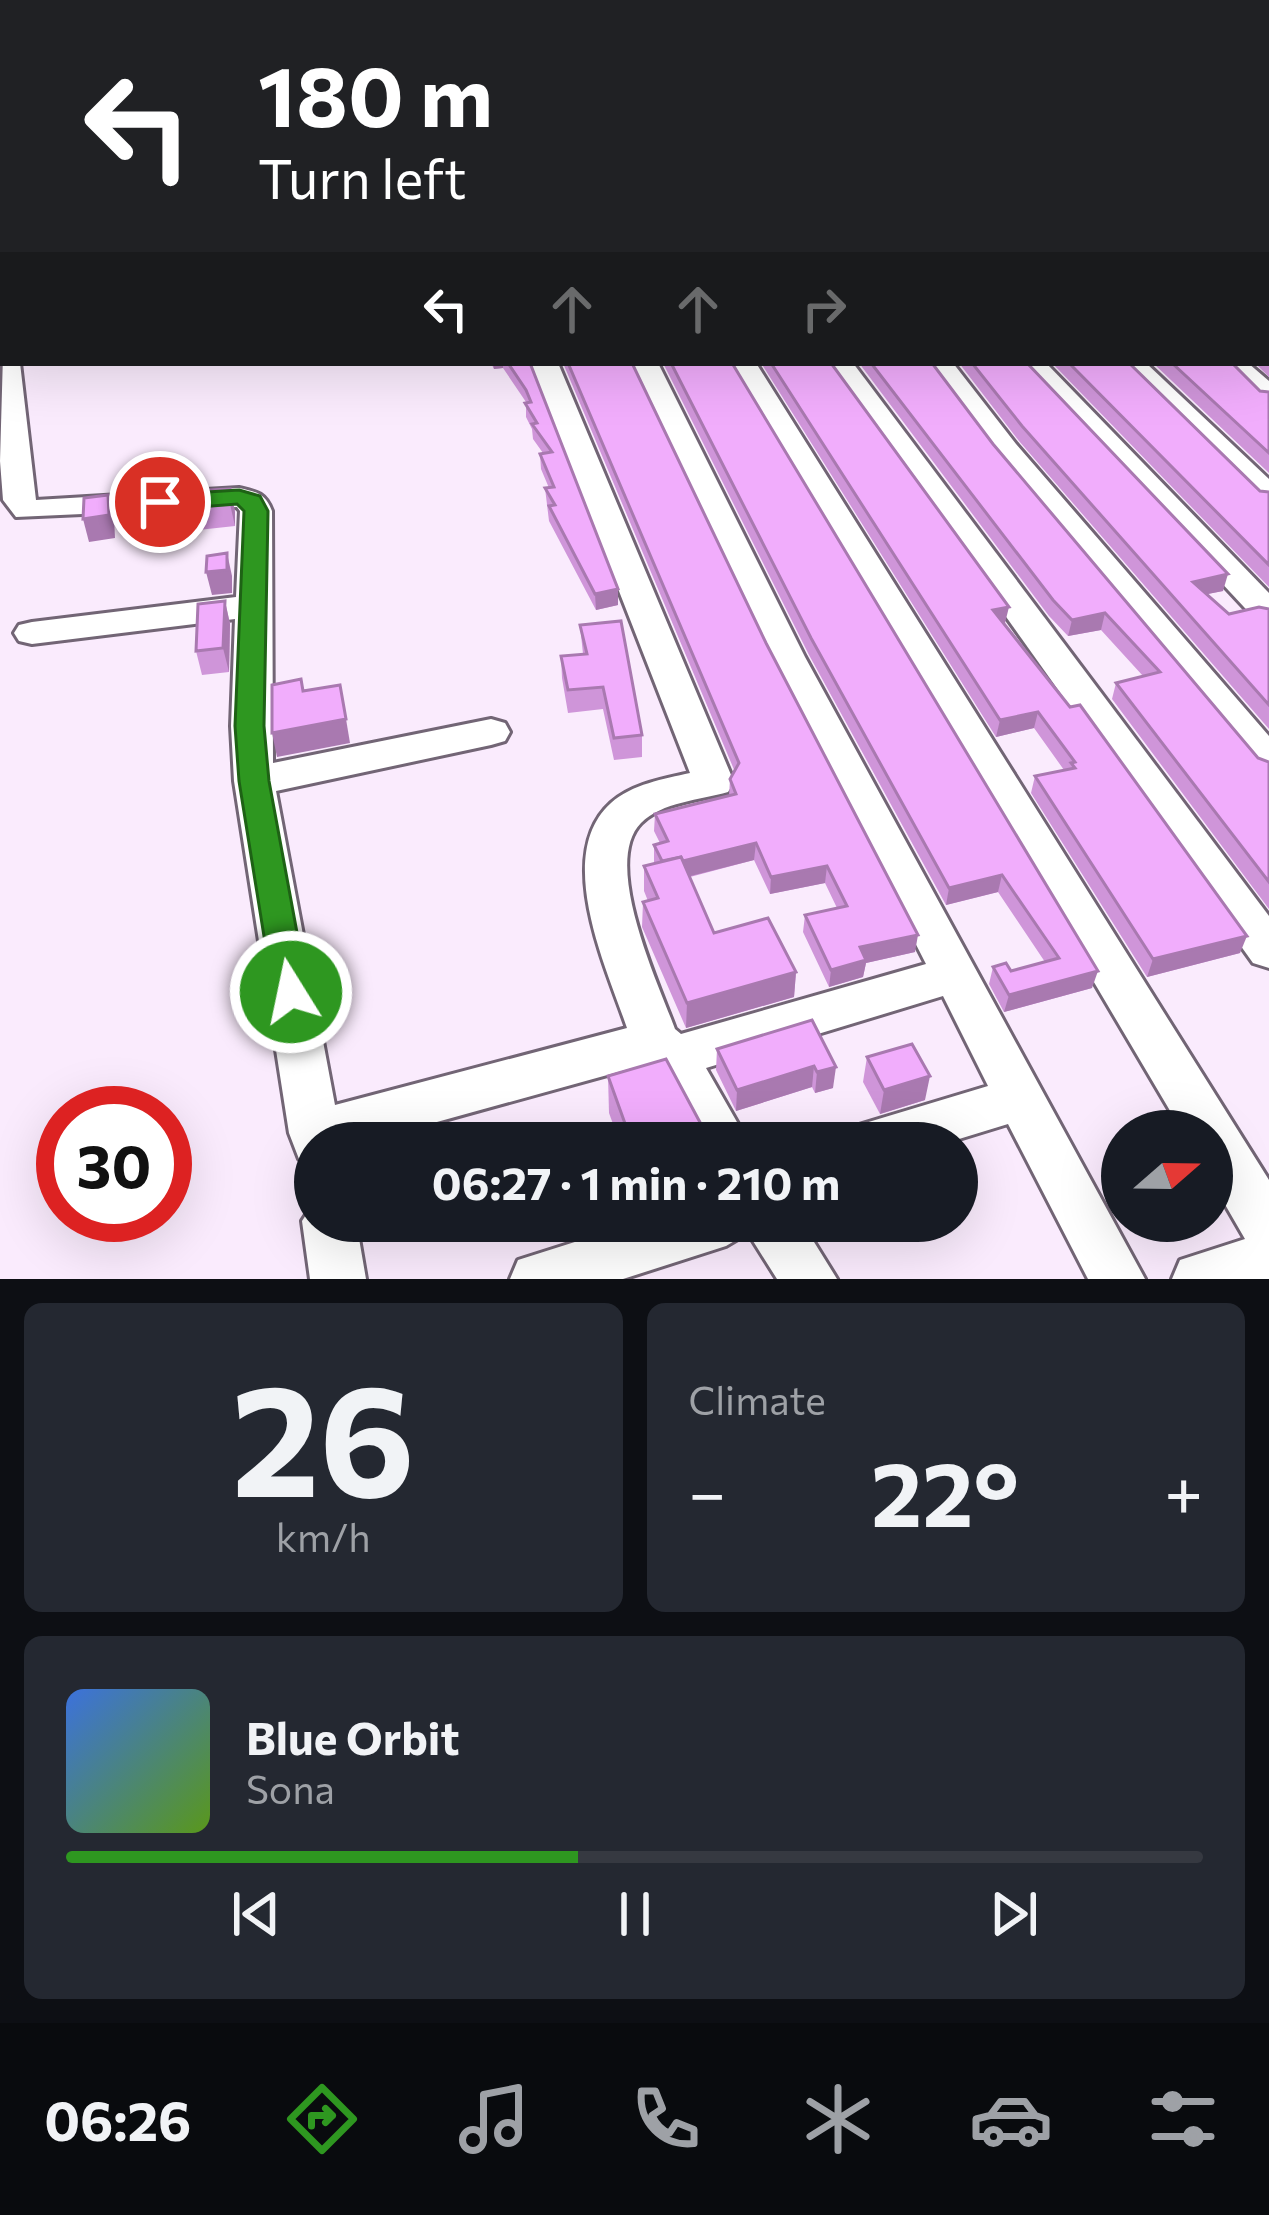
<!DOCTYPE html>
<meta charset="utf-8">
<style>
body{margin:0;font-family:Commissioner,sans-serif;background:#242831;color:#f1f3f6;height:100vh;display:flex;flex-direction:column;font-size:45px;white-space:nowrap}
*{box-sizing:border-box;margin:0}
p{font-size:39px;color:#9ea1a6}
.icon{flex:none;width:66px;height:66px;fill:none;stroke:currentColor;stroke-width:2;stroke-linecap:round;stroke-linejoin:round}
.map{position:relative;height:1279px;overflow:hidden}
.details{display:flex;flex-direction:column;gap:24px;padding:24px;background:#0d0f14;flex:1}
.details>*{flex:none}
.top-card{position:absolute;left:0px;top:0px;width:1269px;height:366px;box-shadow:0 12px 48px #0002;background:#202124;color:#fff;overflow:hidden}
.needle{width:78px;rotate:70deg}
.buttons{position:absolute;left:1101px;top:1110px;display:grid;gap:24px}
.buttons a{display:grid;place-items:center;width:132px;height:132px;border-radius:50%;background:#171b24;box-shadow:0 12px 48px #0002;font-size:60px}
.speed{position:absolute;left:36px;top:1086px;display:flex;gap:24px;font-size:60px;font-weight:700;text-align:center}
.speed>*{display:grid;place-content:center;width:156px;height:156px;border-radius:50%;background:#171b24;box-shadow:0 12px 48px #0002;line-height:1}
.speed .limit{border:18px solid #d22;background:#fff;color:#111}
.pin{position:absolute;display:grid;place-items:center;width:102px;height:102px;color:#fff;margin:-51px;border:6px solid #fff;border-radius:50%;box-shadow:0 3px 12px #0007}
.me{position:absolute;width:132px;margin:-66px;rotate:350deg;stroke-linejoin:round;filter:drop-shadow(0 0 9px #0008)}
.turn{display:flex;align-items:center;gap:42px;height:252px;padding:0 60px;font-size:54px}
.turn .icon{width:156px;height:156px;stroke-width:2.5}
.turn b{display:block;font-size:84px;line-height:102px}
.lanes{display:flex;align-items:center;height:114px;padding:0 60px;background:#0003;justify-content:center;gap:60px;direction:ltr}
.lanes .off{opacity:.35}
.big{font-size:90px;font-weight:700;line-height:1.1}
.details .card{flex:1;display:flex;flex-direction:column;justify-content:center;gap:18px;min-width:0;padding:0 42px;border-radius:18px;background:#242831}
.details .dial{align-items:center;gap:0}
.dial b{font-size:156px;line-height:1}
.song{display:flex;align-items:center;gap:36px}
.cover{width:144px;height:144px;border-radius:18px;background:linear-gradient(135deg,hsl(220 70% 55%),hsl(90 70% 35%))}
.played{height:12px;border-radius:6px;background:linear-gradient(90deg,#2e9720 45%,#363941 45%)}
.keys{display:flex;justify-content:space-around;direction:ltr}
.heat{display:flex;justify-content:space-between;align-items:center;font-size:66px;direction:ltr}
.details .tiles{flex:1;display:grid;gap:24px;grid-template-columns:1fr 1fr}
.card:last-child{grid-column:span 2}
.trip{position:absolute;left:294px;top:1122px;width:684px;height:120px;border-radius:60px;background:#171b24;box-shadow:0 12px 48px #0002;font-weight:700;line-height:120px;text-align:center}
.tabs{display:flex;height:192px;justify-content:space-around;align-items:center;background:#090b0e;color:#9ea1a6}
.tabs .icon{width:84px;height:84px}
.tabs .on{color:#2e9720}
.tabs b{font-size:54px;color:#f1f3f6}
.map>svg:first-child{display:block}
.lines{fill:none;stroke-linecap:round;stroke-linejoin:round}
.minor-casing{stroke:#726575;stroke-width:6}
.highway-casing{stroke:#975fa1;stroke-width:6}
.minor{fill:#fff;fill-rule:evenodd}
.highway{fill:#c975d8;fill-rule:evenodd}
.wall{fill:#cf95d9}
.shaded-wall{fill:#a979b0}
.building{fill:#f1adfc;stroke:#a979b0;stroke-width:3}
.route{fill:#2e9720;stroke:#1e6215;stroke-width:3}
</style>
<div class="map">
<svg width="1269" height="1279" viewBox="0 0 1269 1279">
<rect width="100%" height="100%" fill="#faebfd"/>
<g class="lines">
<defs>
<g id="minor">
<path d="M 545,0 L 565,0 L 567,3 L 547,3 Z"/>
<path d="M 669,0 L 685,0 L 687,3 L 671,3 Z"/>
<path d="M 786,0 L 803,0 L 805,3 L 788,3 Z"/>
<path d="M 842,0 L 859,0 L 861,3 L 844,3 Z"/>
<path d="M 896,0 L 913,0 L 915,3 L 898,3 Z"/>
<path d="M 1131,0 L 1147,0 L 1149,3 L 1133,3 Z"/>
<path d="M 3,7 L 3,20 L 0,21 L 0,8 Z"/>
<rect x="1266" y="9" width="3" height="10"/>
<rect x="0" y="38" width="3" height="10"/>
<rect x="0" y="79" width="3" height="12"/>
<path d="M 1266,224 L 1269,225 L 1269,241 L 1266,240 Z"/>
<rect x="0" y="244" width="3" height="14"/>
<path d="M 0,305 L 3,306 L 3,336 L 0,335 Z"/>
<path d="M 3,355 L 3,363 L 20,363 L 36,500 L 239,488 C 257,492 265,493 272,511 L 273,763 L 491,719 L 505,723 L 510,732 L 505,741 L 491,745 L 276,791 L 335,1105 L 627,1028 C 607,969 553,855 611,803 C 632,784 664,779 690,773 L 530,363 L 558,363 L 734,782 L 728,792 C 700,800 662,802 641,823 C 601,863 659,985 675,1029 L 681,1034 L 926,964 L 769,657 L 630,363 L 658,363 L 805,657 L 1145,1279 L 1088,1279 L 1008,1124 L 946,1143 L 844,1143 L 852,1127 L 988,1086 L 943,996 L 706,1068 L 749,1143 L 696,1143 L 657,1072 L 647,1064 L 361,1143 L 315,1143 L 315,1165 L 299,1159 L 289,1133 L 234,781 L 231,726 L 235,619 L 32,644 L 19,641 L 14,633 L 19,625 L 32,622 L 236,597 L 240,511 L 237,507 L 16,517 L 3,500 L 0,461 Z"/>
<path d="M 728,363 L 756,363 L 1269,1180 L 1269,1279 L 1172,1279 L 1180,1260 L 1245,1239 L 1212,1182 L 1212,1131 L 1182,1131 Z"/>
<path d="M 825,363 L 853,363 L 1269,916 L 1269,968 L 1253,963 Z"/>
<path d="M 925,363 L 953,363 L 1016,444 L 1269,736 L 1269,776 L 1255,772 L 994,456 Z"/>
<path d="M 1017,363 L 1046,363 L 1269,593 L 1269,624 L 1257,621 Z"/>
<path d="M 1116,363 L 1146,363 L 1269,479 L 1269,505 L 1258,503 Z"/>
<path d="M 1217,363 L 1248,363 L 1269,381 L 1269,405 L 1259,402 Z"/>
<path d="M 315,1201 L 315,1221 L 356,1221 L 366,1279 L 310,1279 L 302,1221 Z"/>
<path d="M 641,1221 L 801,1221 L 837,1279 L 777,1279 L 748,1233 L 726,1246 L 623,1279 L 510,1279 L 518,1260 Z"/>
</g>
<path id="highway" d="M 0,0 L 13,0 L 0,8 Z"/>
</defs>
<use href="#minor" class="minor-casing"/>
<use href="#highway" class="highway-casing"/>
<use href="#minor" class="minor"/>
<use href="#highway" class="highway"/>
</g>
<g class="wall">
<path d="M 1266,310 L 1269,313 L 1269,377 L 1255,363 L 1266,363 Z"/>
<path d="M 491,363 L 530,363 L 618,589 L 618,605 L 596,610 L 549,521 L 545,488 L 549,488 L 541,469 L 540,454 L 543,453 L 533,439 L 532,429 L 526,417 L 526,402 L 503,368 L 494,369 Z"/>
<path d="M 563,363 L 632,363 L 915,952 L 866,963 L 863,977 L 829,987 L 803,932 L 805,915 L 837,908 L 825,883 L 770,894 L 754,860 L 690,877 L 714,933 L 796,972 L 794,997 L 686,1028 L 642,927 L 643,902 L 648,901 L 644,891 L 644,866 L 654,863 L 654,845 L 660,843 L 654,831 L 655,814 L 729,796 L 730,779 L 735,772 Z"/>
<path d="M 663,363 L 732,363 L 1092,988 L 1004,1012 L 989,984 L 993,967 L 1011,971 L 1045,962 L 998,892 L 946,905 L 809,655 Z"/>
<path d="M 761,363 L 831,363 L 1004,624 L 1240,953 L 1147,977 L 1031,793 L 1035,776 L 1064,770 L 1034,728 L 996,737 Z"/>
<path d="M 859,363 L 932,363 L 993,444 L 1258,758 L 1269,762 L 1269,909 L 1112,699 L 1116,683 L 1143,676 L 1101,630 L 1068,636 L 1049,616 Z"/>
<path d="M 959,363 L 1027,363 L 1223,591 L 1207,594 L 1229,614 L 1269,609 L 1269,729 L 1019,441 Z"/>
<path d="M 1052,363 L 1130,363 L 1260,491 L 1269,492 L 1269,587 Z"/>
<path d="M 1153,363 L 1232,363 L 1260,391 L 1269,392 L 1269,473 Z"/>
<path d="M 230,489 L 235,512 L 235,526 L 189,531 L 184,508 Z"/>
<path d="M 225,601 L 230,624 L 229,672 L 202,675 L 196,651 Z"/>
<path d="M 580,625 L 642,735 L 642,757 L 614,760 L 603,709 L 568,713 L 562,678 L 561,656 L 583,654 Z"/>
<path d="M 812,1020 L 833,1088 L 815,1093 L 812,1087 L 736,1111 L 716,1070 L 717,1049 Z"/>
<path d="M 867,1057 L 925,1100 L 880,1114 L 863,1082 Z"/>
<path d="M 608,1076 L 710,1141 L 709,1143 L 620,1143 L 609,1113 Z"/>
</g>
<g class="shaded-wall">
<path d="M 412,0 L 439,0 L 440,3 L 398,3 Z"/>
<path d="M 758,0 L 772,0 L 772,3 L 718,3 Z"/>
<path d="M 493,363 L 503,363 L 503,368 L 494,369 Z"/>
<path d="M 230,489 L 235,512 L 235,526 L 230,504 Z"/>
<path d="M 108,495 L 114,517 L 115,538 L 89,542 L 83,519 Z"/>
<path d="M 227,553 L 232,576 L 232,593 L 212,595 L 206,572 Z"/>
<path d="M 1228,574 L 1223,591 L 1188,598 L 1193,582 Z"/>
<path d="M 618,589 L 618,605 L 596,610 L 595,594 Z"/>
<path d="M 225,601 L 230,624 L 229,672 L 223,648 Z"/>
<path d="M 1009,607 L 1005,623 L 990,626 L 993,610 Z"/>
<path d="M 1105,613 L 1101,630 L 1068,636 L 1072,620 Z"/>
<path d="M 1038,712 L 1034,728 L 996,737 L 1000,720 Z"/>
<path d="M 346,719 L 350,743 L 277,757 L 272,733 Z"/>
<path d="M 756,843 L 754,860 L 663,883 L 664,866 Z"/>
<path d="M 827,866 L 825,883 L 770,894 L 771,877 Z"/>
<path d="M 1002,875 L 998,892 L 946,905 L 949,888 Z"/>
<path d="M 918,935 L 915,952 L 866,963 L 863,977 L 829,987 L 831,970 L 860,947 Z"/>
<path d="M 1247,936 L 1240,953 L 1147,977 L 1153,959 Z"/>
<path d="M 1098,971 L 1092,988 L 1004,1012 L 1009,995 Z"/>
<path d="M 796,972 L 794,997 L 686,1028 L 687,1003 Z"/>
<path d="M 814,1066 L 812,1087 L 736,1111 L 737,1090 Z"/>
<path d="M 836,1067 L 833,1088 L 815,1093 L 817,1072 Z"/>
<path d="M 930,1076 L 925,1100 L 880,1114 L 884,1090 Z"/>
</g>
<g class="building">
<path d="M 233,0 L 276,0 L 278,3 L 234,3 Z"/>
<path d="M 366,0 L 412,0 L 398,2 L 399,3 L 367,3 Z"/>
<path d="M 441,0 L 533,0 L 534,2 L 443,3 Z"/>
<path d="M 696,0 L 758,0 L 718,3 L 698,3 Z"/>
<path d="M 947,0 L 1103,0 L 1106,2 L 950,3 Z"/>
<path d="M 1266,265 L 1269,267 L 1269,292 L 1266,292 Z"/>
<path d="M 1266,310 L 1269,313 L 1269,358 L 1266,355 Z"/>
<path d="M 508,363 L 530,363 L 618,589 L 595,594 L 549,506 L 555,505 L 545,488 L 554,487 L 540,454 L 552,452 L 532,424 L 537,423 L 525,403 L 531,402 L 526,390 Z"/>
<path d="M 568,363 L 632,363 L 766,643 L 918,935 L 860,947 L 866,960 L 831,970 L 805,915 L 847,906 L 827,866 L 771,877 L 756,843 L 683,861 L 681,857 L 662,861 L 654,845 L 668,841 L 655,814 L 736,794 L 730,779 L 739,763 Z"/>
<path d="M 671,363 L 732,363 L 1098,971 L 1009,995 L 993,967 L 1006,963 L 1011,971 L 1059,958 L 1002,875 L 949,888 L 811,638 Z"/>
<path d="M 771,363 L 831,363 L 1009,607 L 993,610 L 1070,707 L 1080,705 L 1247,936 L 1153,959 L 1035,776 L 1075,768 L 1071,763 L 1075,762 L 1038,712 L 1000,720 Z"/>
<path d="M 871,363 L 932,363 L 993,444 L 1258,758 L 1269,762 L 1269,882 L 1116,683 L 1160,672 L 1105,613 L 1072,620 L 1053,600 Z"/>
<path d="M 972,363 L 1027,363 L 1228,574 L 1193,582 L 1229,614 L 1259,607 L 1269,609 L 1269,705 L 1022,426 Z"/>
<path d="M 1069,363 L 1129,363 L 1260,491 L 1269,492 L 1269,565 Z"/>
<path d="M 1172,363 L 1232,363 L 1260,391 L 1269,392 L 1269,453 Z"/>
<path d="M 230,489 L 230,504 L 184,508 L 186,491 Z"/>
<path d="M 108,495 L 109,515 L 83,519 L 84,498 Z"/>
<path d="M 227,553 L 227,570 L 206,572 L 207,556 Z"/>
<path d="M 225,601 L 223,648 L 196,651 L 198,604 Z"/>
<path d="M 621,621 L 642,735 L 614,738 L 603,687 L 568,690 L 561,656 L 587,654 L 580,625 Z"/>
<path d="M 301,679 L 303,691 L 340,685 L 346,719 L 272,733 L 272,685 Z"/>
<path d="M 681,857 L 714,933 L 768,918 L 796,972 L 687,1003 L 643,902 L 658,898 L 644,866 Z"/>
<path d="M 812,1020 L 836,1067 L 817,1072 L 814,1066 L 737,1090 L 717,1049 Z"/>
<path d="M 912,1044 L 930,1076 L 884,1090 L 867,1057 Z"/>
<path d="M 666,1059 L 710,1141 L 704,1143 L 632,1143 L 608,1076 Z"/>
</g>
<path class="route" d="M 239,490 L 260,496 L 268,511 L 264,726 L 269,781 L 308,992 L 303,1002 L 291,1007 L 278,1002 L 273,992 L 239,781 L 235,726 L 244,511 L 237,504 L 160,510 L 148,502 L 160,495 Z"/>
</svg>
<div class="buttons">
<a><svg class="needle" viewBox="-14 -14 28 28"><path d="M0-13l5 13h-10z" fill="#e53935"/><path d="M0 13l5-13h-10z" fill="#9ea1a6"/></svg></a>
</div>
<div class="speed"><div class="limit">30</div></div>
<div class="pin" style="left:160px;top:502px;background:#d93025"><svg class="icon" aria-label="arrive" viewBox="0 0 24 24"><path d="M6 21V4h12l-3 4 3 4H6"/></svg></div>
<svg class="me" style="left:291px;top:992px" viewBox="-20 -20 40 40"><circle r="17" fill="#2e9720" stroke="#fff" stroke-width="3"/><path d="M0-11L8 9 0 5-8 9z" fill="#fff"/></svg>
<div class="trip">06:27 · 1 min · 210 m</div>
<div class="top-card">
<div class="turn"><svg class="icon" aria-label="left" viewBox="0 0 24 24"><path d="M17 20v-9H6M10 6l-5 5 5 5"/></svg><div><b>180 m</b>Turn left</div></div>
<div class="lanes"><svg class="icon" aria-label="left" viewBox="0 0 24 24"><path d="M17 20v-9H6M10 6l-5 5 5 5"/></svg><svg class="icon off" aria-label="ahead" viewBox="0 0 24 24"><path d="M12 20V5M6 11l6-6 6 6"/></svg><svg class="icon off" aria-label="ahead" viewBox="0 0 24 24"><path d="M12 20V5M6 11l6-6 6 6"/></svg><svg class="icon off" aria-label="right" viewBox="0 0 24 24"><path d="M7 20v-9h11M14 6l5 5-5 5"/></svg></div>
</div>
</div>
<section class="details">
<div class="tiles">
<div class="card dial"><b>26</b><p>km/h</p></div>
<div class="card"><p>Climate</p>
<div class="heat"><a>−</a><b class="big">22°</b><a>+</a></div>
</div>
<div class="card">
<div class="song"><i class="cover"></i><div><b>Blue Orbit</b><p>Sona</p></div></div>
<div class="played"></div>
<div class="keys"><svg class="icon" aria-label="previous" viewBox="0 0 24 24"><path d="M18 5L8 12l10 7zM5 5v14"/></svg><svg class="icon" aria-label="pause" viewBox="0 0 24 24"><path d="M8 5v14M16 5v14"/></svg><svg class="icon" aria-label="next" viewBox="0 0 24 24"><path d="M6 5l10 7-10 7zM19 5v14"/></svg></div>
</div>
</div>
</section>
<nav class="tabs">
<b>06:26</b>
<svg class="icon on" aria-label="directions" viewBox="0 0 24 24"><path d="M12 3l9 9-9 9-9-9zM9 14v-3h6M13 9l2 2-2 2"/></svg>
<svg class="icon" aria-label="music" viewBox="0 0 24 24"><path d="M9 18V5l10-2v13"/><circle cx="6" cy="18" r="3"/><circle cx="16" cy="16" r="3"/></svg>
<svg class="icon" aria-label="phone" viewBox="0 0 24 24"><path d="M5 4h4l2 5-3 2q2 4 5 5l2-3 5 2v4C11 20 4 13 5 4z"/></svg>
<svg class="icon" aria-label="climate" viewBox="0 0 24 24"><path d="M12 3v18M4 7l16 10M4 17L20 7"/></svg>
<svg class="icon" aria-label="car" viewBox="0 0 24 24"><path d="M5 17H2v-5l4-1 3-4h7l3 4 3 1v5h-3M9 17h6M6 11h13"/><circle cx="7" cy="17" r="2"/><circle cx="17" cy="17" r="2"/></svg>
<svg class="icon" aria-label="filters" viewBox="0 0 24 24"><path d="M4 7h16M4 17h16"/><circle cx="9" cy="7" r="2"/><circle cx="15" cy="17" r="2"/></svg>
</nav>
